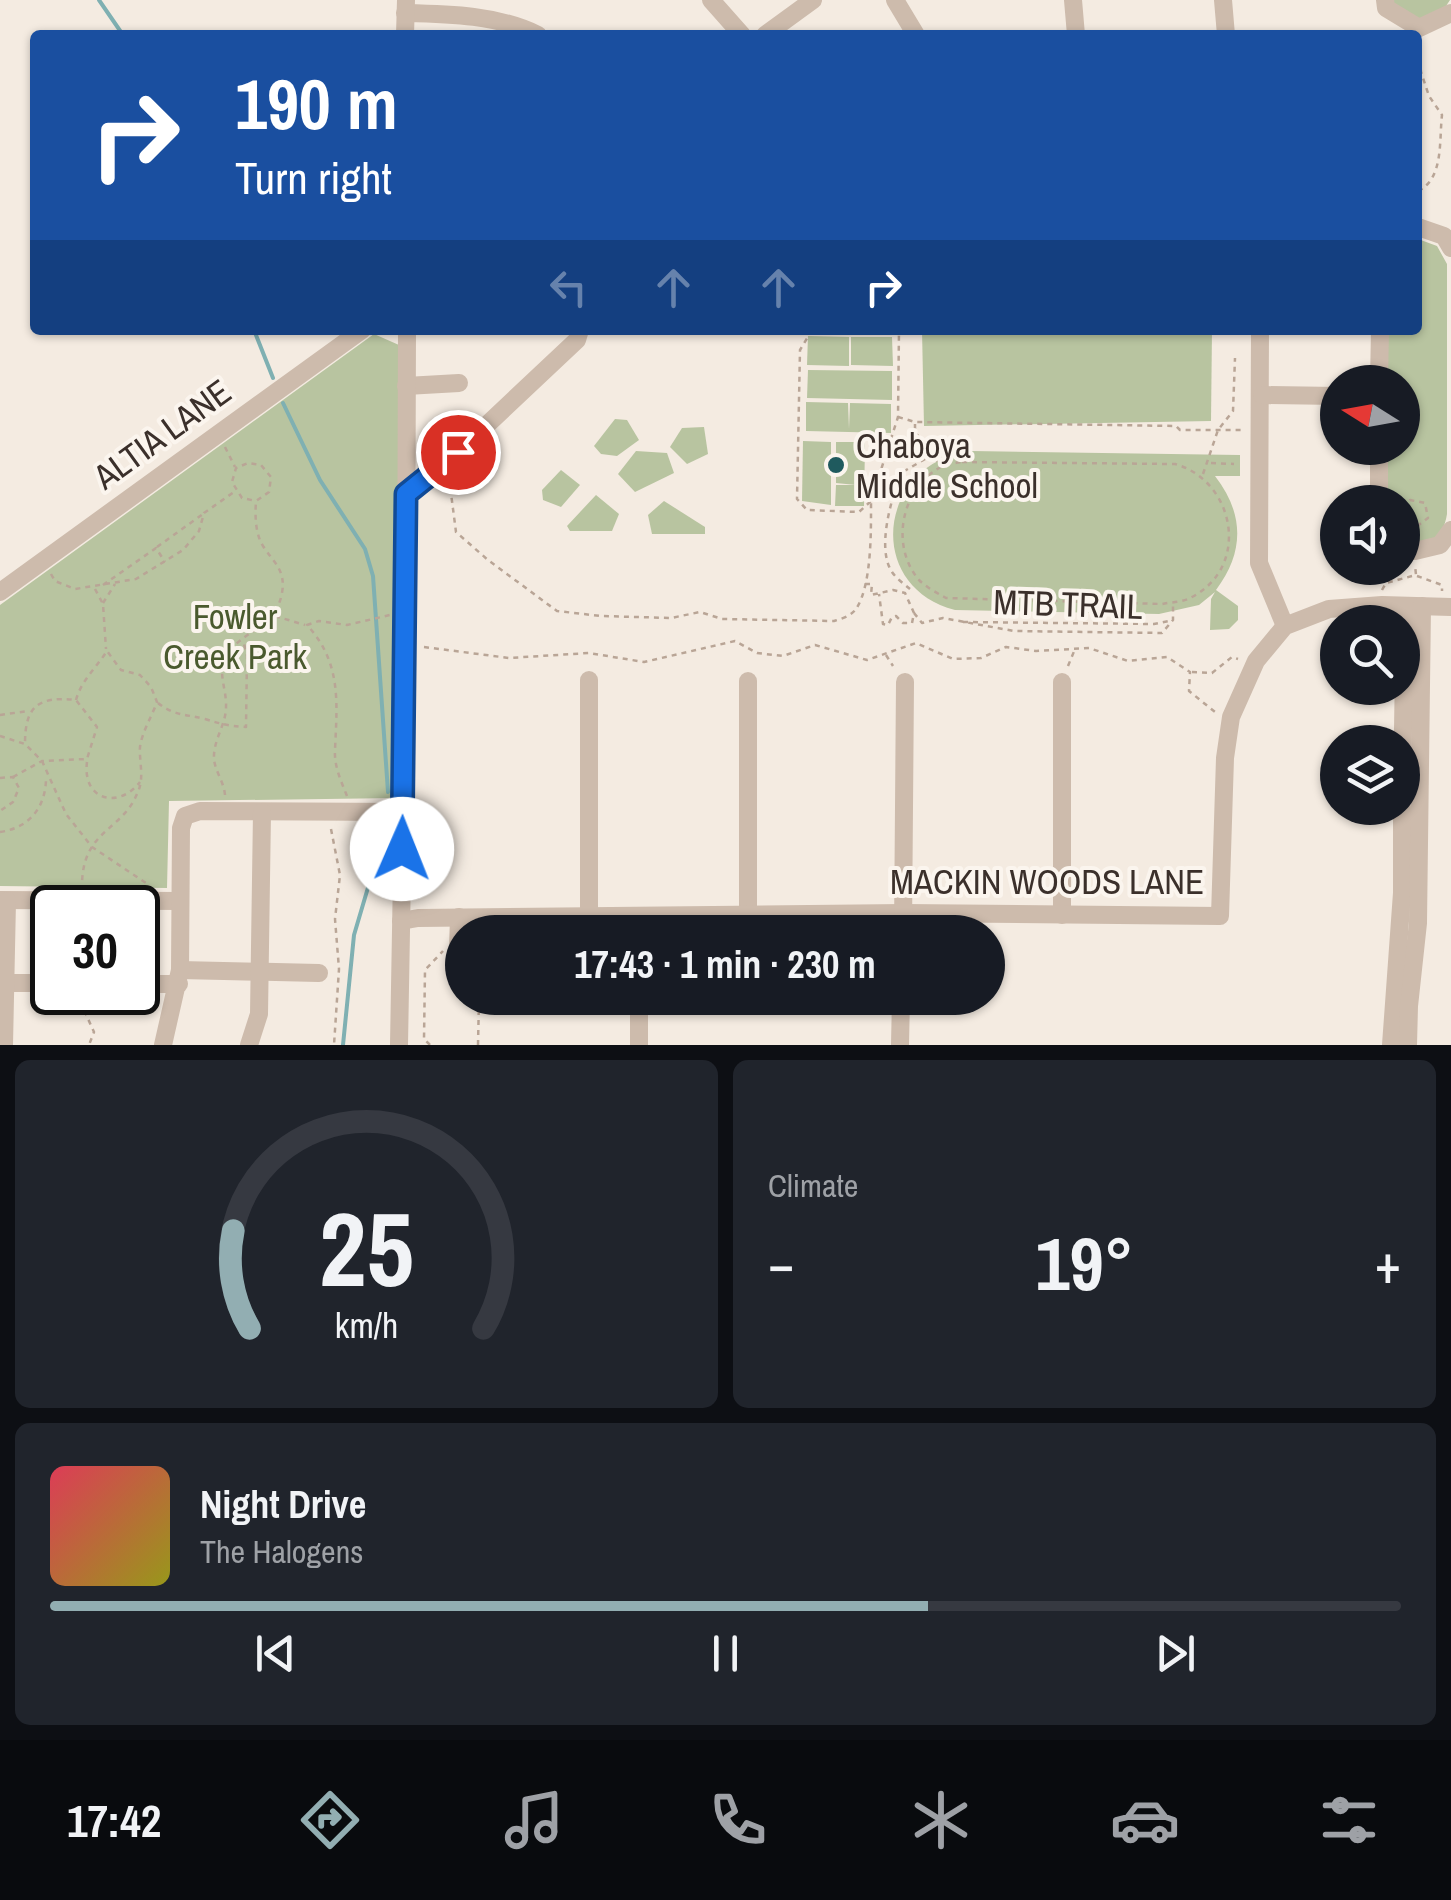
<!DOCTYPE html>
<meta charset="utf-8">
<style>
body{margin:0;font-family:"Archivo Narrow",sans-serif;background:#20242c;color:#f1f3f6;height:100vh;display:flex;flex-direction:column;font-size:38px;white-space:nowrap}
*{box-sizing:border-box;margin:0}
p{font-size:32px;color:#9ea1a6}
.icon{flex:none;width:55px;height:55px;fill:none;stroke:currentColor;stroke-width:2;stroke-linecap:round;stroke-linejoin:round}
.map{position:relative;height:1045px;overflow:hidden}
.drawer{display:flex;flex-direction:column;gap:15px;padding:15px;background:#0d0f14;flex:1}
.drawer>*{flex:none}
.hud{position:absolute;left:30px;top:30px;width:1392px;height:305px;border-radius:10px;box-shadow:0 2px 8px #0004;background:#1a4fa0;color:#fff;overflow:hidden}
.needle{width:65px;rotate:281deg}
.fabs{position:absolute;left:1320px;top:365px;display:grid;gap:20px}
.fabs a{display:grid;place-items:center;width:100px;height:100px;border-radius:50%;background:#171b24;box-shadow:0 2px 8px #0004;font-size:50px}
.speed{position:absolute;left:30px;top:885px;display:flex;gap:20px;font-size:50px;font-weight:700;text-align:center}
.speed>*{display:grid;place-content:center;width:130px;height:130px;border-radius:50%;background:#171b24;box-shadow:0 2px 8px #0004;line-height:1}
.speed .limit{border:5px solid #111;border-radius:15px;background:#fff;color:#111}
.pin{position:absolute;display:grid;place-items:center;width:85px;height:85px;color:#fff;margin:-42px;border:5px solid #fff;border-radius:50%;box-shadow:0 2px 10px #0007}
.me{position:absolute;width:110px;margin:-55px;rotate:1deg;stroke-linejoin:round;filter:drop-shadow(0 0 8px #0008)}
.turn{display:flex;align-items:center;gap:35px;height:210px;padding:0 40px;font-size:45px}
.turn .icon{width:130px;height:130px;stroke-width:2.5}
.turn b{display:block;font-size:70px;line-height:85px}
.lanes{display:flex;align-items:center;height:95px;padding:0 40px;background:#0003;justify-content:center;gap:50px;direction:ltr}
.lanes .off{opacity:.35}
.big{font-size:75px;font-weight:700;line-height:1.1}
.drawer .widget{flex:1;display:flex;flex-direction:column;justify-content:center;gap:15px;min-width:0;padding:0 35px;border-radius:15px;background:#20242c}
.drawer .dial{align-items:center;gap:0}
.dial svg{height:260px;overflow:visible;fill:none;stroke:#363941;stroke-width:7;stroke-linecap:round;text-anchor:middle}
.dial text{fill:#f1f3f6;stroke:none}
.song{display:flex;align-items:center;gap:30px}
.cover{width:120px;height:120px;border-radius:15px;background:linear-gradient(135deg,hsl(350 70% 55%),hsl(60 70% 35%))}
.played{height:10px;border-radius:5px;background:linear-gradient(90deg,#92aeb2 65%,#363941 65%)}
.keys{display:flex;justify-content:space-around;direction:ltr}
.heat{display:flex;justify-content:space-between;align-items:center;font-size:55px;direction:ltr}
.drawer .tiles{flex:1;display:grid;gap:15px;grid-template-columns:1fr 1fr}
.widget:last-child{grid-column:span 2}
.trip{position:absolute;left:445px;top:915px;width:560px;height:100px;border-radius:50px;background:#171b24;box-shadow:0 2px 8px #0004;font-weight:700;line-height:100px;text-align:center}
.tab-bar{display:flex;height:160px;justify-content:space-around;align-items:center;background:#090b0e;color:#9ea1a6}
.tab-bar .icon{width:70px;height:70px}
.tab-bar .active{color:#92aeb2}
.tab-bar b{font-size:45px;color:#f1f3f6}
.map>svg:first-child{display:block}
.green{fill:#b8c4a0}
.lines{fill:none;stroke-linecap:round;stroke-linejoin:round}
.stream{stroke:#7fb0b2;stroke-width:4}
.path{stroke:#b9a596;stroke-width:2.5;stroke-dasharray:5 5;stroke-linecap:butt}
.minor{stroke:#cdbbac;stroke-width:18}
.route-casing{stroke:#114b97;stroke-width:25}
.route{stroke:#1a73e8;stroke-width:18}
.poi-dot{fill:#1f5a5e;stroke:#fbf5ee;stroke-width:4}
.labels{text-anchor:middle;dominant-baseline:central;stroke-width:8;stroke-linejoin:round;paint-order:stroke}
.street-label{font-size:35px;fill:#3b302b;stroke:#fbf5ee}
.poi-label{font-size:35px;fill:#3b302b;stroke:#fbf5ee;text-anchor:start}
.park-label{font-size:35px;fill:#4a5a2e;stroke:#fbf5ee}
</style>
<div class="map">
<svg width="1451" height="1045" viewBox="0 0 1451 1045">
<rect width="100%" height="100%" fill="#f4ebe1"/>
<g class="green">
<path d="M 1391,0 L 1450,0 L 1440,15 L 1411,20 Z"/>
<path d="M 1418,239 L 1437,246 L 1447,264 L 1447,514 C 1442,544 1427,542 1403,542 L 1402,502 L 1385,502 L 1385,448 L 1402,448 L 1402,382 L 1385,382 L 1386,330 L 1418,330 Z"/>
<path d="M 922,330 L 1212,330 L 1211,421 L 924,426 Z"/>
<path d="M 374,334 L 399,345 L 397,798 L 169,801 L 167,888 L 0,886 L 0,605 Z"/>
<path d="M 808,336 L 849,337 L 849,366 L 807,365 Z"/>
<path d="M 851,337 L 892,337 L 893,366 L 851,365 Z"/>
<path d="M 808,370 L 892,371 L 892,400 L 807,398 Z"/>
<path d="M 806,402 L 848,403 L 849,429 L 850,403 L 891,404 L 891,433 L 806,431 Z"/>
<path d="M 615,419 L 627,420 L 639,440 L 617,456 L 601,454 L 594,446 Z"/>
<path d="M 704,427 L 708,454 L 687,464 L 670,447 L 682,428 Z"/>
<path d="M 803,441 L 831,442 L 831,505 L 802,501 Z"/>
<path d="M 836,442 L 865,442 L 864,506 L 835,506 L 836,485 L 856,485 L 836,483 Z"/>
<path d="M 636,451 L 667,453 L 674,473 L 635,492 L 618,474 Z"/>
<path d="M 971,451 L 1240,455 L 1240,476 L 1215,476 C 1244,513 1245,552 1216,590 L 1238,606 L 1238,620 L 1229,629 L 1210,630 L 1211,599 L 1215,592 L 1199,605 L 1159,614 L 955,610 C 863,586 878,462 971,451 Z"/>
<path d="M 561,470 L 580,485 L 561,507 L 543,500 L 542,490 Z"/>
<path d="M 596,495 L 619,514 L 612,531 L 570,531 L 567,526 Z"/>
<path d="M 664,501 L 705,527 L 705,534 L 652,534 L 648,515 Z"/>
</g>
<g class="lines">
<g class="stream">
<path d="M 99,0 L 123,35"/>
<path d="M 254,330 L 273,378"/>
<path d="M 283,403 L 320,480 L 365,549 L 373,576 L 388,792"/>
<path d="M 343,1045 L 354,935 L 385,830"/>
</g>
<g class="path">
<path d="M 1418,191 C 1444,179 1439,140 1442,115 L 1429,96 L 1421,72 L 1418,43"/>
<path d="M 812,330 L 800,350 L 797,499 L 807,510 L 859,512 L 871,501 L 898,417 L 899,330"/>
<path d="M 924,330 L 924,340"/>
<path d="M 898,417 L 915,422 L 1176,426 L 1180,430 L 1242,430"/>
<path d="M 915,424 L 915,432 L 941,466"/>
<path d="M 225,447 L 235,467"/>
<path d="M 962,462 L 1175,464 C 1235,481 1251,566 1192,597 C 1184,602 1172,602 1162,604 L 946,598 C 937,593 926,587 919,580 C 890,546 901,490 939,468 C 945,464 955,463 962,462 Z"/>
<path d="M 1211,463 L 1234,464"/>
<path d="M 1203,474 L 1218,430 L 1233,411 L 1235,358"/>
<path d="M 449,478 L 456,532 L 488,560 L 557,611 L 601,616 L 671,618 L 700,612 L 722,619 L 834,621 C 841,619 851,616 856,609 C 872,585 871,530 871,501"/>
<path d="M 1402,507 L 1410,500 L 1425,503 L 1428,518 L 1416,527"/>
<path d="M 1402,518 L 1414,527"/>
<path d="M 157,547 L 203,514"/>
<path d="M 51,574 L 55,581 L 75,589 L 136,579 L 183,550 L 199,531 L 204,513 L 234,492"/>
<path d="M 1417,576 L 1442,585 L 1442,591"/>
<path d="M 865,584 L 872,584 L 871,595 L 893,590 L 905,593 L 914,613 L 912,623 L 903,623 L 896,616 L 892,617 L 888,625 L 883,624 L 879,594"/>
<path d="M 103,585 L 156,548 L 165,562"/>
<path d="M 95,589 L 103,604 L 106,649"/>
<path d="M 910,589 C 904,584 896,578 892,572 C 876,548 892,497 901,473 L 932,455"/>
<path d="M 1382,590 L 1386,583 L 1416,575 L 1415,565"/>
<path d="M 103,603 L 115,584"/>
<path d="M 914,613 L 922,623 L 943,618 L 1014,631 L 1162,633 L 1173,620 L 1173,604"/>
<path d="M 275,616 L 305,625"/>
<path d="M 963,622 L 1154,624 L 1169,621"/>
<path d="M 424,647 L 509,658 L 589,653 L 644,662 L 735,641 L 757,653 L 783,656 L 815,645 L 867,660 L 916,643 L 953,659 L 981,658 L 1006,647 L 1036,651 L 1089,648 L 1128,661 L 1167,657 L 1190,672 L 1189,691 L 1215,712"/>
<path d="M 886,655 L 893,666"/>
<path d="M 1068,666 L 1075,649"/>
<path d="M 1192,672 L 1212,673 L 1232,657 L 1238,659"/>
<path d="M 76,700 C 81,681 96,668 107,651 L 121,670 L 140,675 L 151,687 L 157,702 C 152,716 142,732 140,747 C 139,763 145,778 137,794 C 121,832 82,830 82,886"/>
<path d="M 158,703 C 174,716 186,714 205,719 C 221,724 229,726 246,727 L 247,656 L 243,640"/>
<path d="M 0,715 L 28,711"/>
<path d="M 0,736 L 25,744 L 42,761 L 66,814 L 92,847 L 149,885"/>
<path d="M 87,762 C 82,800 118,810 140,782"/>
<path d="M 13,777 L 42,761 L 87,759 L 97,727 L 76,700 C 38,696 25,706 25,744"/>
<path d="M 0,778 L 13,777 L 19,788 L 13,802 L 0,811"/>
<path d="M 225,795 C 224,782 215,771 214,759 C 213,740 226,725 226,707 C 227,689 216,671 227,654 C 244,630 276,627 282,593 C 286,570 274,563 263,546 C 255,533 255,515 256,501 L 269,492 L 271,477 L 261,465 L 248,463 L 236,468 L 232,482 L 242,498 L 256,501"/>
<path d="M 347,796 C 341,781 334,766 335,750 C 337,703 342,663 307,625 L 319,621 L 347,625 L 390,615"/>
<path d="M 331,829 L 340,875 L 335,919 L 339,969 L 334,1045"/>
<path d="M 0,832 C 29,828 45,808 46,780"/>
<path d="M 80,992 L 79,999 L 94,1032 L 89,1045"/>
<path d="M 430,1045 L 424,1039 L 425,970 L 443,951"/>
<path d="M 478,1045 L 479,998"/>
</g>
<g class="minor">
<path d="M 711,0 L 742,35"/>
<path d="M 895,0 L 916,35"/>
<path d="M 1073,0 L 1076,35"/>
<path d="M 1223,0 L 1226,35"/>
<path d="M 1385,0 L 1386,8 L 1419,28 L 1451,13"/>
<path d="M 405,13 C 450,14 498,15 538,35"/>
<path d="M 405,35 L 406,0"/>
<path d="M 765,35 L 813,0"/>
<path d="M 1418,227 L 1444,236 L 1451,248"/>
<path d="M 1260,330 L 1259,563 L 1285,626"/>
<path d="M 1379,382 L 1380,330"/>
<path d="M 406,386 L 459,383"/>
<path d="M 1262,395 L 1338,396"/>
<path d="M 406,494 L 458,452 L 577,340 L 580,330"/>
<path d="M 1379,502 L 1379,448"/>
<path d="M 1402,545 L 1415,551 L 1440,545 L 1451,530"/>
<path d="M 0,592 L 362,330"/>
<path d="M 748,681 L 748,917"/>
<path d="M 1402,792 L 1405,606"/>
<path d="M 0,900 L 180,901"/>
<path d="M 1062,915 L 1062,682"/>
<path d="M 459,917 L 458,947 L 462,953"/>
<path d="M 401,921 L 418,918 L 904,913 L 1220,916 L 1225,758 L 1231,717 L 1256,661 L 1285,626 L 1329,609 L 1382,605 L 1451,607"/>
<path d="M 589,932 L 589,680"/>
<path d="M 903,932 L 905,682"/>
<path d="M 180,970 L 319,973"/>
<path d="M 5,983 L 52,983"/>
<path d="M 138,984 L 179,984"/>
<path d="M 4,1045 L 7,901"/>
<path d="M 163,1045 L 180,970 L 181,828 L 185,816 L 200,811 L 404,812"/>
<path d="M 249,1045 L 259,1014 L 262,812"/>
<path d="M 399,1045 L 406,646 L 407,330"/>
<path d="M 639,1045 L 639,998"/>
<path d="M 900,1045 L 901,998"/>
<path d="M 1391,1045 L 1402,893 L 1402,808"/>
<path d="M 1408,1045 L 1409,1006 L 1418,923 L 1422,606"/>
</g>
</g>
<g class="lines">
<defs>
<path id="route" d="M 402,849 L 406,494 L 458,452"/>
</defs>
<use href="#route" class="route-casing"/>
<use href="#route" class="route"/>
</g>
<circle class="poi-dot" cx="836" cy="465" r="10"/>
<g class="labels">
<g class="street-label">
<text transform="translate(162 434) rotate(-36)">ALTIA LANE</text>
<text transform="translate(1068 604) rotate(2)">MTB TRAIL</text>
<text x="1047" y="881">MACKIN WOODS LANE</text>
</g>
<g class="poi-label">
<text x="856" y="445">Chaboya<tspan x="856" dy="40">Middle School</tspan></text>
</g>
<g class="park-label">
<text x="235" y="616">Fowler<tspan x="235" dy="40">Creek Park</tspan></text>
</g>
</g>
</svg>
<div class="fabs">
<a><svg class="needle" viewBox="-14 -14 28 28"><path d="M0-13l5 13h-10z" fill="#e53935"/><path d="M0 13l5-13h-10z" fill="#9ea1a6"/></svg></a>
<a><svg class="icon" aria-label="sound" viewBox="0 0 24 24"><path d="M4 9h4l5-4v14l-5-4H4zM17 9q2 3 0 6"/></svg></a>
<a><svg class="icon" aria-label="search" viewBox="0 0 24 24"><circle cx="10" cy="10" r="6"/><path d="M15 15l6 6"/></svg></a>
<a><svg class="icon" aria-label="layers" viewBox="0 0 24 24"><path d="M12 4l9 5-9 5-9-5zM3 14l9 5 9-5"/></svg></a>
</div>
<div class="speed"><div class="limit">30</div></div>
<div class="pin" style="left:458px;top:452px;background:#d93025"><svg class="icon" aria-label="arrive" viewBox="0 0 24 24"><path d="M6 21V4h12l-3 4 3 4H6"/></svg></div>
<svg class="me" style="left:402px;top:849px" viewBox="-20 -20 40 40"><circle r="19" fill="#fff"/><path d="M0-13L10 11 0 6-10 11z" fill="#1a73e8"/></svg>
<div class="trip">17:43 · 1 min · 230 m</div>
<div class="hud">
<div class="turn"><svg class="icon" aria-label="right" viewBox="0 0 24 24"><path d="M7 20v-9h11M14 6l5 5-5 5"/></svg><div><b>190 m</b>Turn right</div></div>
<div class="lanes"><svg class="icon off" aria-label="left" viewBox="0 0 24 24"><path d="M17 20v-9H6M10 6l-5 5 5 5"/></svg><svg class="icon off" aria-label="ahead" viewBox="0 0 24 24"><path d="M12 20V5M6 11l6-6 6 6"/></svg><svg class="icon off" aria-label="ahead" viewBox="0 0 24 24"><path d="M12 20V5M6 11l6-6 6 6"/></svg><svg class="icon" aria-label="right" viewBox="0 0 24 24"><path d="M7 20v-9h11M14 6l5 5-5 5"/></svg></div>
</div>
</div>
<section class="drawer">
<div class="tiles">
<div class="widget dial"><svg viewBox="0 0 100 80">
<path d="M14 69A42 42 0 1 1 86 69"/>
<path d="M14 69A42 42 0 0 1 9 39" stroke="#92aeb2"/>
<text x="50" y="56" font-size="32" font-weight="700">25</text>
<text x="50" y="72" font-size="11">km/h</text>
</svg></div>
<div class="widget"><p>Climate</p>
<div class="heat"><a>−</a><b class="big">19°</b><a>+</a></div>
</div>
<div class="widget">
<div class="song"><i class="cover"></i><div><b>Night Drive</b><p>The Halogens</p></div></div>
<div class="played"></div>
<div class="keys"><svg class="icon" aria-label="previous" viewBox="0 0 24 24"><path d="M18 5L8 12l10 7zM5 5v14"/></svg><svg class="icon" aria-label="pause" viewBox="0 0 24 24"><path d="M8 5v14M16 5v14"/></svg><svg class="icon" aria-label="next" viewBox="0 0 24 24"><path d="M6 5l10 7-10 7zM19 5v14"/></svg></div>
</div>
</div>
</section>
<nav class="tab-bar">
<b>17:42</b>
<svg class="icon active" aria-label="directions" viewBox="0 0 24 24"><path d="M12 3l9 9-9 9-9-9zM9 14v-3h6M13 9l2 2-2 2"/></svg>
<svg class="icon" aria-label="music" viewBox="0 0 24 24"><path d="M9 18V5l10-2v13"/><circle cx="6" cy="18" r="3"/><circle cx="16" cy="16" r="3"/></svg>
<svg class="icon" aria-label="phone" viewBox="0 0 24 24"><path d="M5 4h4l2 5-3 2q2 4 5 5l2-3 5 2v4C11 20 4 13 5 4z"/></svg>
<svg class="icon" aria-label="climate" viewBox="0 0 24 24"><path d="M12 3v18M4 7l16 10M4 17L20 7"/></svg>
<svg class="icon" aria-label="car" viewBox="0 0 24 24"><path d="M5 17H2v-5l4-1 3-4h7l3 4 3 1v5h-3M9 17h6M6 11h13"/><circle cx="7" cy="17" r="2"/><circle cx="17" cy="17" r="2"/></svg>
<svg class="icon" aria-label="filters" viewBox="0 0 24 24"><path d="M4 7h16M4 17h16"/><circle cx="9" cy="7" r="2"/><circle cx="15" cy="17" r="2"/></svg>
</nav>
